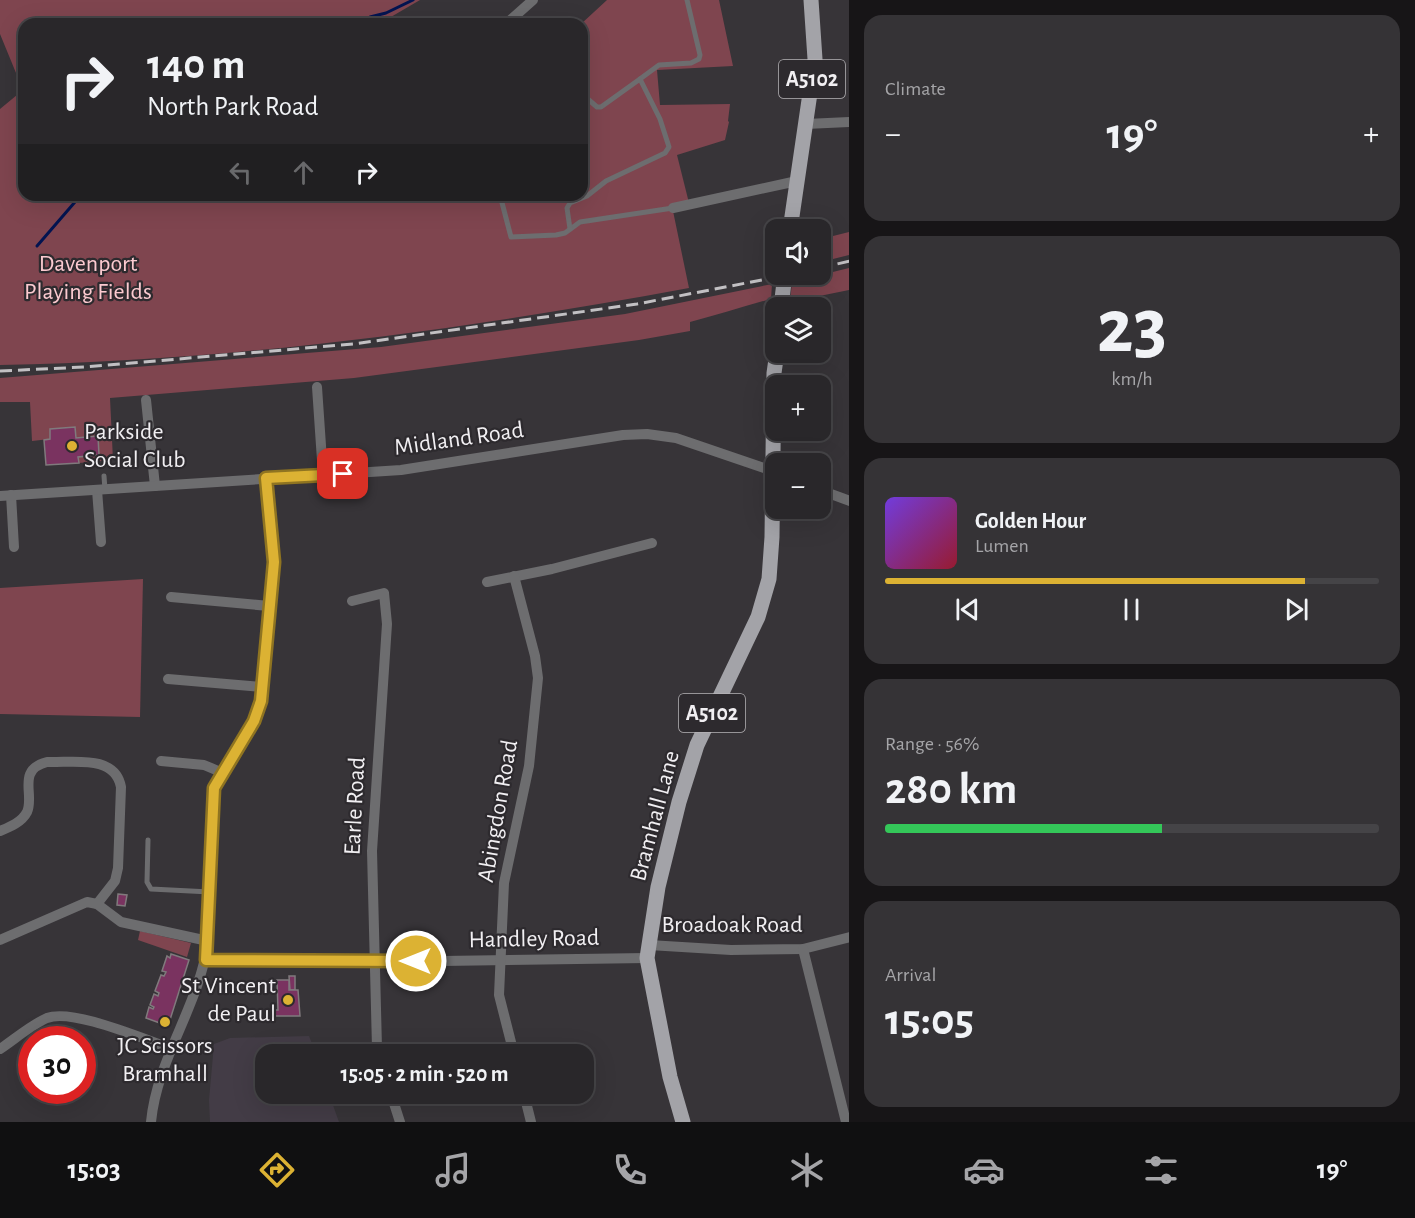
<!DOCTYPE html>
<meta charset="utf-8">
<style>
body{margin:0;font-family:"Alegreya Sans",sans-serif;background:#353336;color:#f1f3f6;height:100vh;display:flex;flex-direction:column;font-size:22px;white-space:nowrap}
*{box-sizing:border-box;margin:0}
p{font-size:20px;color:#a5a5a8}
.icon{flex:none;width:33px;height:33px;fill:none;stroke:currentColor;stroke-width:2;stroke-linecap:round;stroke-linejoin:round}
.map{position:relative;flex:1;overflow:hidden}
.sheet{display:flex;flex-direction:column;gap:15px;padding:15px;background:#171517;width:566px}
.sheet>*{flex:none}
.top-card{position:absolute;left:18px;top:18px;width:570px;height:183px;border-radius:18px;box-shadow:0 6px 24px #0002,0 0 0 2px #454447;background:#29272a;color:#f1f3f6;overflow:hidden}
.controls{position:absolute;left:765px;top:219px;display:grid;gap:12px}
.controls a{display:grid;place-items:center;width:66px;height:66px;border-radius:12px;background:#29272a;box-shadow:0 6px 24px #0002,0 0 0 2px #454447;font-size:30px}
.speed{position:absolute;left:18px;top:1026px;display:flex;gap:12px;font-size:30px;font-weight:700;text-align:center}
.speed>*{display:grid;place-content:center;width:78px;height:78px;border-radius:50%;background:#29272a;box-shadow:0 6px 24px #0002,0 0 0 2px #454447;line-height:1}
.speed .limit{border:9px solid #d22;background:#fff;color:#111}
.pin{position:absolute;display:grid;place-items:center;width:51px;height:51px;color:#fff;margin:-26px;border-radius:12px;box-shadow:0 3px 9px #0006}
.me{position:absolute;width:66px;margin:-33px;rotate:270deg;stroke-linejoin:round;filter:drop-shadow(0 0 4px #0008)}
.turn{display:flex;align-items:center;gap:21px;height:126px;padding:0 30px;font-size:27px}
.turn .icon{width:78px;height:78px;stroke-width:2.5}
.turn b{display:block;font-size:42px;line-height:51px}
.lanes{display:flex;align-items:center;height:57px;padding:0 30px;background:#0003;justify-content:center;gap:30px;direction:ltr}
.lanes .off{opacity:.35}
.big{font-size:45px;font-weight:600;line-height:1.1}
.sheet .widget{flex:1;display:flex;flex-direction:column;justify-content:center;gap:9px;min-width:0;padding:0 21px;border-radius:18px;background:#353336}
.sheet .dial{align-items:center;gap:0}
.dial b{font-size:78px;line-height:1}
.song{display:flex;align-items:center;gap:18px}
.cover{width:72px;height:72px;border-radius:9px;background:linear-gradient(135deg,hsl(260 70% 55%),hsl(350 70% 35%))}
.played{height:6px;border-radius:3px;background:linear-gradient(90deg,#dcb233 85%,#454447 85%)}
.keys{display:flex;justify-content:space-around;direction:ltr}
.heat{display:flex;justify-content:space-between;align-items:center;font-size:33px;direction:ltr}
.charge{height:9px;border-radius:4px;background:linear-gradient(90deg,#34c759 56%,#454447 0)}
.trip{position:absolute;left:255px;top:1044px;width:339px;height:60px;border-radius:18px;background:#29272a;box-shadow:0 6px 24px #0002,0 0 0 2px #454447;font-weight:600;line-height:60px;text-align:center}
.tab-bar{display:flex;height:96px;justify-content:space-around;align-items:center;background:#101011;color:#a5a5a8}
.tab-bar .icon{width:42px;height:42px}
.tab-bar .on{color:#dcb233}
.tab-bar b{font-size:27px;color:#f1f3f6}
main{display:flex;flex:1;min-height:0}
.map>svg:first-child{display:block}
.built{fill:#433c46}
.green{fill:#7f454f}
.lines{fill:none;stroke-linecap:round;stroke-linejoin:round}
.stream{stroke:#031451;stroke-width:3}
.building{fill:#7a3360;stroke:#807a7d;stroke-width:1.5}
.lane{stroke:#6d6d6f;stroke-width:5}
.street{stroke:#6d6d6f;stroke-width:10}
.primary{stroke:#a3a3a8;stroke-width:15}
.rail{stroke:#c2c0c3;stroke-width:3;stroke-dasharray:12 6;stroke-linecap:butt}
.primary-bridge{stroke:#a3a3a8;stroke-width:15}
.route-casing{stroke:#8f7421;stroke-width:15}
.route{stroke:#dcb233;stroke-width:10}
.poi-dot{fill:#dcb233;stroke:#2d2a2e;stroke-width:2}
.labels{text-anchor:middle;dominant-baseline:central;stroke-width:4.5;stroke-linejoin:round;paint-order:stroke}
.shield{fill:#2d2a2e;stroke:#b6b4b7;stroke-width:1.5}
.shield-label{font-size:22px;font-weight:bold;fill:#f1eff2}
.park-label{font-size:24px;fill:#fccad0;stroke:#2d2a2e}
.poi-label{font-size:24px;fill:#f1eff2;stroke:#2d2a2e;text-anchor:start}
.street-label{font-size:24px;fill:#f1eff2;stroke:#2d2a2e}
</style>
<main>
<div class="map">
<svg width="850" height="1122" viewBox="0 0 850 1122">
<rect width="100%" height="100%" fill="#373438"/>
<path class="built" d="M 309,1036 L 316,1054 L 266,1054 L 266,1094 L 329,1094 L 339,1122 L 210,1122 L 209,1100 L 214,1044 L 230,1038 Z"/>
<g class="green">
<path d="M 0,0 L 420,0 L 384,21 L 385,24 L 24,24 L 24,195 L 582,195 L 581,24 L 607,0 L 719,0 L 733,66 L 657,70 L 660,105 L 730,104 L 728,121 L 729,122 L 725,140 L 677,155 L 689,203 L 673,211 L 689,288 C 462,330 231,361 0,365 L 0,109 L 23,90 L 0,34 Z"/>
<path d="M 849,232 L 849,255 L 821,262 L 821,239 Z"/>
<path d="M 849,268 L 849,290 L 790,302 L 792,282 Z"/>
<path d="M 772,284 L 771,299 C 744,306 718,315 690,322 L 690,331 L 639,340 L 354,378 L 110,398 L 113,460 L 79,463 L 76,438 L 50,429 L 50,439 L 32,441 L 30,402 L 0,402 L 0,378 L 381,347 L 625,314 Z"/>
<path d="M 143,579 L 140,717 L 0,714 L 0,588 Z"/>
<path d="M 140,931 L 191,943 L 187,957 L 138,940 Z"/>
</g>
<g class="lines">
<g class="stream">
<path d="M 359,24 L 370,17 L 386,13 L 413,0"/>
<path d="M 37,246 L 81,195"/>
</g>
</g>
<g class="building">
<path d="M 75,427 L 76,438 L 98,436 L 99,455 L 78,457 L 79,463 L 46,465 L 44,440 L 50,439 L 50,429 Z"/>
<path d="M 118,894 L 127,895 L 125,906 L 117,905 Z"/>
<path d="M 171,954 L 189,960 L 168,1026 L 146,1018 L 149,1007 L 153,1009 L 154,1007 L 150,1005 L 154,994 L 158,996 L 159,993 L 155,991 L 161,975 L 164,976 L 166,972 L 162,971 L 167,956 L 170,958 Z"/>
<path d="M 289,976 L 295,976 L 295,990 L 290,990 Z"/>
<path d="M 277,980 L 289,980 L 289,990 L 298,990 L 300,1016 L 273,1016 L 273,1010 L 278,1010 Z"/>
</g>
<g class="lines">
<g class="lane">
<path d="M 640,79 L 659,65 L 691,63 L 699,59 L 700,55 L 687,0"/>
<path d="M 500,195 L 511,237 L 556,235 L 565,233 L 580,222 L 673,208"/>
<path d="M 570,229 L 567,208 L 570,203 L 587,196 L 606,181 L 665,153 L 669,147 L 660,119 L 640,79 L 601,107 L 597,107 L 582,94"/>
<path d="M 104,476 L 105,490"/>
<path d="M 148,840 L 147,882 L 151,889 L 210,892"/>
</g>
<g class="street">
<path d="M 506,24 L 533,0"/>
<path d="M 806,124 L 850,122"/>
<path d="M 673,208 L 797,181"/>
<path d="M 317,387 L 323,475"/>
<path d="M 146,400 L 155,486"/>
<path d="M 97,490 L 101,542"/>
<path d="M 820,490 L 850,501"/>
<path d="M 11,495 L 14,547"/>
<path d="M 0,496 L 401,470 L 623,435 L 647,434 L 676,438 L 776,472"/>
<path d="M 487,582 L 552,569 L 652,543"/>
<path d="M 171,597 L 269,606"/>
<path d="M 352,601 L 384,593 L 387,624 L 372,851 L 377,1048 L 379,1054"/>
<path d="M 168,679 L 262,687"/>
<path d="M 161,761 L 204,765 L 223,773"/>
<path d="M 0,831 C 10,827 22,822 27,812 C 35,795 16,770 47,762 C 73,763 115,754 121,787 L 118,868 L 115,881 L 97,904"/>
<path d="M 0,940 L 87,902 L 97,904 L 121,922 L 208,941"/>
<path d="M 649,945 L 731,950 L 803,949 L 850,937"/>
<path d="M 803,949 L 846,1122"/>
<path d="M 206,960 L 374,962 L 647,958"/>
<path d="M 0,1049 C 15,1039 31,1025 47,1018 C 73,1008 145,1040 173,1049"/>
<path d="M 514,1054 L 499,995 L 504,883 L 529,766 L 538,678 L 535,656 L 514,576"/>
<path d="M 391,1094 L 400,1122"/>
<path d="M 524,1094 L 531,1122"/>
<path d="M 151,1122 C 157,1058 200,1005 208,941 L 214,788 L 254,721 L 261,701 L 274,562 L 266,479"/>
</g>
<g class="primary">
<path d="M 790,230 L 815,59 L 811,0"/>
<path d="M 683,1122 L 670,1077 L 647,958 L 658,887 L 679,802 L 697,745 L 758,617 L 769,579 L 772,537 L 774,373 L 777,352"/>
</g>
<g class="rail">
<path d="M 820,268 L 850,261"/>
<path d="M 0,371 L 85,367 L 353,344 L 637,304 L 793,274"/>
</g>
<path class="primary-bridge" d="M 782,299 L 785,274"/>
</g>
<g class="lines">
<defs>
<path id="route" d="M 343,474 L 266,478 L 274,562 L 261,701 L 254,721 L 214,788 L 206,960 L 416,961"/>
</defs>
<use href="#route" class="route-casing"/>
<use href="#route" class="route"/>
</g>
<g class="poi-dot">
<circle cx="72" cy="446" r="6"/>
<circle cx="288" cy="1000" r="6"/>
<circle cx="165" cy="1022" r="6"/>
</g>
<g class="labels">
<g class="shield">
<rect x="779" y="60" width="66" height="38" rx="4.5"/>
<rect x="679" y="694" width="66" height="38" rx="4.5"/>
</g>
<g class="shield-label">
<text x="812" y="79">A5102</text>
<text x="712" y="713">A5102</text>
</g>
<g class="park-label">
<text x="88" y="264">Davenport<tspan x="88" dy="28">Playing Fields</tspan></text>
</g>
<g class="poi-label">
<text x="84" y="432">Parkside<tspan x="84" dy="28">Social Club</tspan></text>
<text x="276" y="986" text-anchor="end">St Vincent<tspan x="276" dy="28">de Paul</tspan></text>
<text x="165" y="1046" text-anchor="middle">JC Scissors<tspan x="165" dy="28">Bramhall</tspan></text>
</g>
<g class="street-label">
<text transform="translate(459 439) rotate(-8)">Midland Road</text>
<text transform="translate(355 806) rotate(-87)">Earle Road</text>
<text transform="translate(498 811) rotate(-80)">Abingdon Road</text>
<text transform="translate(655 816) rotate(-75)">Bramhall Lane</text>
<text x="732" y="925">Broadoak Road</text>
<text transform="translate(534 939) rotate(-1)">Handley Road</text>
</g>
</g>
</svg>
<div class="controls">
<a><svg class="icon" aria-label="sound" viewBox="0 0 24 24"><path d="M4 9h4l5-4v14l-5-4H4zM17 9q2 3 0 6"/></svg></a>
<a><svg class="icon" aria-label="layers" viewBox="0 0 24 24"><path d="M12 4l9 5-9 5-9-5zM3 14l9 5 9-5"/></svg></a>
<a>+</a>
<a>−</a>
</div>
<div class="speed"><div class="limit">30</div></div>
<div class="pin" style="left:343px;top:474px;background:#d93025"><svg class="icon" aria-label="arrive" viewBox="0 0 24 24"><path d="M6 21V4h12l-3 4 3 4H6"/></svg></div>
<svg class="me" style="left:416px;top:961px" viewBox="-20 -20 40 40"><circle r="17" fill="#dcb233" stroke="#fff" stroke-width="3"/><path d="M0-11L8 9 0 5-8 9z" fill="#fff"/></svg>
<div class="trip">15:05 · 2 min · 520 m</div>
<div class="top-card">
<div class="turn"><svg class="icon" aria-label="right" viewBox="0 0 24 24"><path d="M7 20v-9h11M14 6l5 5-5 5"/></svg><div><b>140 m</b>North Park Road</div></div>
<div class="lanes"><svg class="icon off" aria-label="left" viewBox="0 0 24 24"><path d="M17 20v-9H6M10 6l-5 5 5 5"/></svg><svg class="icon off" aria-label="ahead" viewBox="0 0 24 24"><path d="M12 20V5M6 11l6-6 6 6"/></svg><svg class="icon" aria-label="right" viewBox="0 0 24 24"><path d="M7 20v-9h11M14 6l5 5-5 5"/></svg></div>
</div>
</div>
<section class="sheet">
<div class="widget"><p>Climate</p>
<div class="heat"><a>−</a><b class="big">19°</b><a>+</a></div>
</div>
<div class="widget dial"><b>23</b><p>km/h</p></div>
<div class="widget">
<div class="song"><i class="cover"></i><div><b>Golden Hour</b><p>Lumen</p></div></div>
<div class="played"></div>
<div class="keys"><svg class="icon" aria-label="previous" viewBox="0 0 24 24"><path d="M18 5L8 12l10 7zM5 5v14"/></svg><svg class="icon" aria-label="pause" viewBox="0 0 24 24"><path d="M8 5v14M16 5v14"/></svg><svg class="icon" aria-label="next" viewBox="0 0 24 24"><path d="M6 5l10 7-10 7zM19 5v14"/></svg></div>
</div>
<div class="widget"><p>Range · 56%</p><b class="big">280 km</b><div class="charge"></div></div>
<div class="widget"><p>Arrival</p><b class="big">15:05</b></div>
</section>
</main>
<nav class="tab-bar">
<b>15:03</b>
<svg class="icon on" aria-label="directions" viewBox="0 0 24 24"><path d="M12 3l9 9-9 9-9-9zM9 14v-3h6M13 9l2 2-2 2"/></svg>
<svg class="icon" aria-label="music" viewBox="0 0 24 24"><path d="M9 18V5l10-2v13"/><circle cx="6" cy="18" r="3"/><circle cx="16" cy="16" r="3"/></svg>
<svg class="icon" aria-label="phone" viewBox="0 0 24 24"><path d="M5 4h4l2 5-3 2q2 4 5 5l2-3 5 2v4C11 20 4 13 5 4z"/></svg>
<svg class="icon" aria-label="climate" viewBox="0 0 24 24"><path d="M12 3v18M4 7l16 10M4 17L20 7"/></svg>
<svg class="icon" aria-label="car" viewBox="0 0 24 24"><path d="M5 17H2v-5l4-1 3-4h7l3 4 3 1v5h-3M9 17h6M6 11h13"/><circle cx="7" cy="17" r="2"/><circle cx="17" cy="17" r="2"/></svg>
<svg class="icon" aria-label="filters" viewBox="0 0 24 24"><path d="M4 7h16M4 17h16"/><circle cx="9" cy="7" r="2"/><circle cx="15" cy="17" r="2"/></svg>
<b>19°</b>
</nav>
